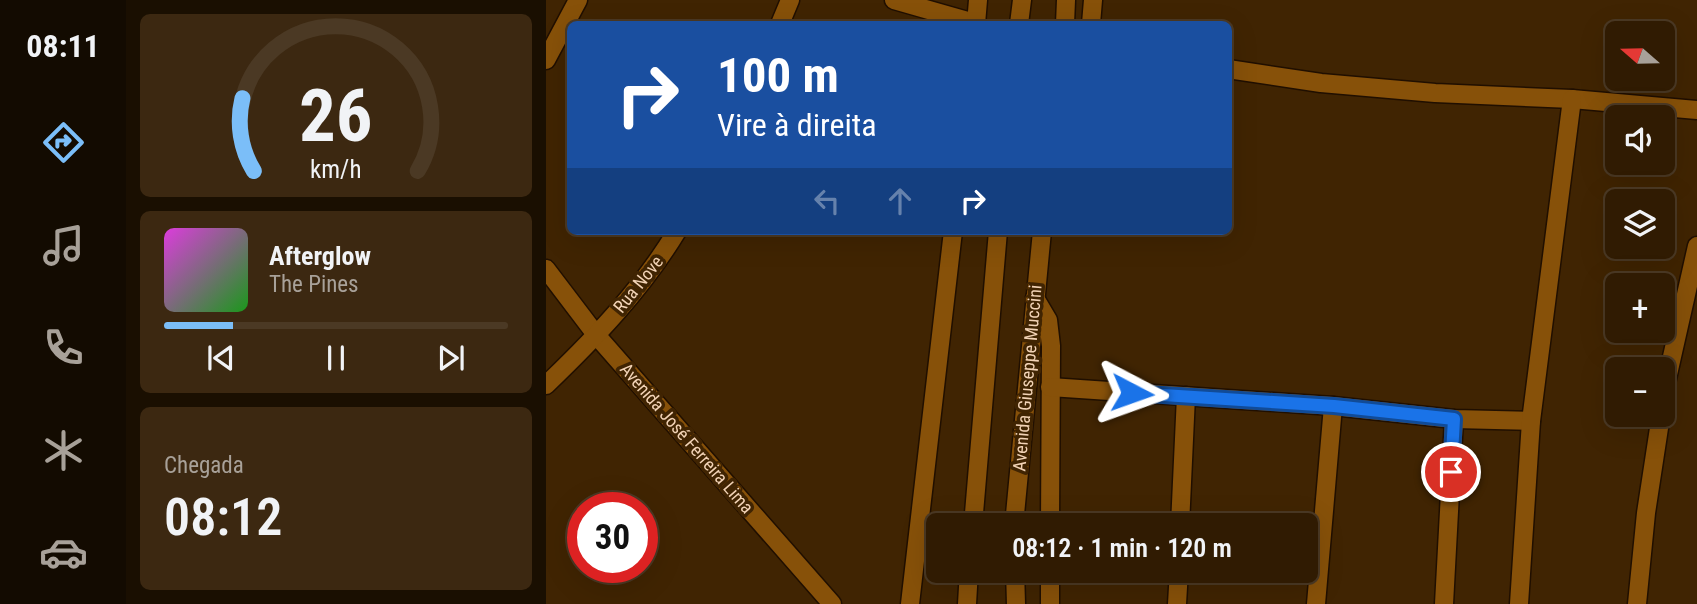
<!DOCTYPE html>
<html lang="pt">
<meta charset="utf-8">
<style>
body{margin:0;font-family:"Roboto Condensed",sans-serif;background:#3c2811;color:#f1f3f6;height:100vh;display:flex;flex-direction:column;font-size:26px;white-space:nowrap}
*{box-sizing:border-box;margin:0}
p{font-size:23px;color:#a8a199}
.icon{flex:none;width:38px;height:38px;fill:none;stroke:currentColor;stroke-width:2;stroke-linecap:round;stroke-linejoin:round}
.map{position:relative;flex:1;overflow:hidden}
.panel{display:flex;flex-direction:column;gap:14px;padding:14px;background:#1a0f01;width:420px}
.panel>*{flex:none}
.guide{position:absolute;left:21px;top:21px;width:665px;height:214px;border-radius:10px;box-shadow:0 7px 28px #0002,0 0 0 2px #4b3924;background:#1a4fa0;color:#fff;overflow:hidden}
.needle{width:46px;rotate:290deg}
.buttons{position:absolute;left:1059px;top:21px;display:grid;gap:14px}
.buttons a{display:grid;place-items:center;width:70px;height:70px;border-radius:10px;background:#301b02;box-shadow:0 7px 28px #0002,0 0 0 2px #4b3924;font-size:35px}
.speed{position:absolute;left:21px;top:492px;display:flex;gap:14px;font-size:35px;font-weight:700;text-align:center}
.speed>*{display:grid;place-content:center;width:91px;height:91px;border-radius:50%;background:#301b02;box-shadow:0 7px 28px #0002,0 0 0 2px #4b3924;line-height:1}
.speed .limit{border:10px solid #d22;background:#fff;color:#111}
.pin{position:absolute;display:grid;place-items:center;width:60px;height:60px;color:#fff;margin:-30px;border:4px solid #fff;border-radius:50%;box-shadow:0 2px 7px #0007}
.me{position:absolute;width:77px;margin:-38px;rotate:94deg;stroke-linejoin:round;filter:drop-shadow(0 0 5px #0008)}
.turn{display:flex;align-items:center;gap:24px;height:147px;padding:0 35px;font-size:32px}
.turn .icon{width:91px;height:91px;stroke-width:2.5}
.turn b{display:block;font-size:49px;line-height:60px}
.lanes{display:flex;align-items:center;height:66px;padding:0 35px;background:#0003;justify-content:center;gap:35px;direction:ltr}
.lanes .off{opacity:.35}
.big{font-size:52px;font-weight:600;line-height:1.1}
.panel .card{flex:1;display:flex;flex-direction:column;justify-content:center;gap:10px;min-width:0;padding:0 24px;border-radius:10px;background:#3c2811}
.panel .dial{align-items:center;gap:0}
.dial svg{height:182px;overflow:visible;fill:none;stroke:#4b3924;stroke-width:7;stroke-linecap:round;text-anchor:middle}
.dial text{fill:#f1f3f6;stroke:none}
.song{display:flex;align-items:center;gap:21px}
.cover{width:84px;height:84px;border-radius:10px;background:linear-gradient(135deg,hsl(300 70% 55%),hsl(120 70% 35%))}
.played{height:7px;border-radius:4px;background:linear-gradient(90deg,#7bbef8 20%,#4b3924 20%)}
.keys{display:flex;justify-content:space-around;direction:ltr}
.trip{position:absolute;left:380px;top:513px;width:392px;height:70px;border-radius:10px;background:#301b02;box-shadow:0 7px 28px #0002,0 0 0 2px #4b3924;font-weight:600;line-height:70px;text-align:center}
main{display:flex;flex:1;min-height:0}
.dock{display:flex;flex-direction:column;width:126px;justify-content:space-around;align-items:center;background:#130b01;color:#a8a199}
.dock .icon{width:49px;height:49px}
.dock .active{color:#7bbef8}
.dock b{font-size:32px;color:#f1f3f6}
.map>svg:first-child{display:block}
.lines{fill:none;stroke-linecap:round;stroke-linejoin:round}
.street-casing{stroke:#200f00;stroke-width:21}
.secondary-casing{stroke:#200f00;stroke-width:21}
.street{stroke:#875109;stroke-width:18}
.secondary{stroke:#875109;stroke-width:18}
.route-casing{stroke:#114b97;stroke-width:18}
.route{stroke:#1a73e8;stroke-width:12}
.labels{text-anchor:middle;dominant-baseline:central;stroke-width:7;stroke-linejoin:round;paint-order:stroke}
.street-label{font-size:18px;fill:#f2d3b6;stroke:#402402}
</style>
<main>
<nav class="dock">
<b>08:11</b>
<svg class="icon active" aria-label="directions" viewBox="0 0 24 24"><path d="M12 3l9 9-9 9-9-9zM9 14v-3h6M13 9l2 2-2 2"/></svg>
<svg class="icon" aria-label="music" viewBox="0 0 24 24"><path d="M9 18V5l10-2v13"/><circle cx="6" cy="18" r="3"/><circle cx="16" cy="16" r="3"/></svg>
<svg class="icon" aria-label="phone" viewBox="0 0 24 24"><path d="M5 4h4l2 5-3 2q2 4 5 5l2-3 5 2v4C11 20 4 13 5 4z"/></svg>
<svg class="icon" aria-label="climate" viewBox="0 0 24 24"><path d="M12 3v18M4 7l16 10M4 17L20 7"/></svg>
<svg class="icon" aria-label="car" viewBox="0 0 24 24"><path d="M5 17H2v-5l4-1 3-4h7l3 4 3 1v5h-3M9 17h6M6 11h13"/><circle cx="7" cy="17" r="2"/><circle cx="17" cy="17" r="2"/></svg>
</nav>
<section class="panel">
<div class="card dial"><svg viewBox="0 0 100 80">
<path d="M14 69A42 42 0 1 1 86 69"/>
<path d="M14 69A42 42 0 0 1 9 37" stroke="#7bbef8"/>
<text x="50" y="56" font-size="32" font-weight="700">26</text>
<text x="50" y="72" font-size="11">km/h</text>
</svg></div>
<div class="card">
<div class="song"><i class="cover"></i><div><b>Afterglow</b><p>The Pines</p></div></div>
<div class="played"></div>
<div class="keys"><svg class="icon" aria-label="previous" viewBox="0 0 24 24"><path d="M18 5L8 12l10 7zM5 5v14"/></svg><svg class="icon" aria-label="pause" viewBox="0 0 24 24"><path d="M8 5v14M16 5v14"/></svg><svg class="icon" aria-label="next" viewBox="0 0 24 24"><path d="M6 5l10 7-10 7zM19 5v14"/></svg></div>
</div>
<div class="card"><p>Chegada</p><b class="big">08:12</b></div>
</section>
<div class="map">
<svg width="1151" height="604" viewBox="0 0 1151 604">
<rect width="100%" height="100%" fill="#402402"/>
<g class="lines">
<defs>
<g id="street">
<path d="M 348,0 L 432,24"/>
<path d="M 234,24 L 244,0"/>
<path d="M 430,24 L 432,0"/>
<path d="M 545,24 L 547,0"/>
<path d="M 0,60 L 32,0"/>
<path d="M 682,69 L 775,83 L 889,93 L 1026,99 L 1151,110"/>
<path d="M 0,269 L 51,336 L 286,604"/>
<path d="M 489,298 L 502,320 L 505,346 L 504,525"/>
<path d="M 0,385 C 49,338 96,289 131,231"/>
<path d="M 504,387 L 787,406 L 908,419 L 985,421"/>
<path d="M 1116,401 L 1151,246"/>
<path d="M 634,525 L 640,396"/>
<path d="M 364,604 L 407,231"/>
<path d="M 504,604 L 504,570"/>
<path d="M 631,604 L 633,570"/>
<path d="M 770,604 L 787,406"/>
<path d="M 898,604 L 908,419"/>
<path d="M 973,604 L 985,421 L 1026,99"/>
<path d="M 1091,604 L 1100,513 L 1115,415"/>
</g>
<g id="secondary">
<path d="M 473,24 L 476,0"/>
<path d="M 519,24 L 520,0"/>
<path d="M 427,525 L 452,231"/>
<path d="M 468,525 L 496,231"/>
<path d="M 469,570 L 470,604"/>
<path d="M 421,604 L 423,570"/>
</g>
</defs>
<use href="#street" class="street-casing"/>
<use href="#secondary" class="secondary-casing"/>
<use href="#street" class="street"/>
<use href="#secondary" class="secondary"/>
</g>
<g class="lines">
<defs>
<path id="route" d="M 586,393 L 788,406 L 908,419 L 905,472"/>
</defs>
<use href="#route" class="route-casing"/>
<use href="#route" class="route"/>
</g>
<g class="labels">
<g class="street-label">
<text transform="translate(92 284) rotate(-51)">Rua Nove</text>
<text transform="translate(481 378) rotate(-85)">Avenida Giuseppe Muccini</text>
<text transform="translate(141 438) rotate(49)">Avenida José Ferreira Lima</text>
</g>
</g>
</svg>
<div class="buttons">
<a><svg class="needle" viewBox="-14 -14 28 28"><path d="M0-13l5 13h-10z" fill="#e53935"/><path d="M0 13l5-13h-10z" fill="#a8a199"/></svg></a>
<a><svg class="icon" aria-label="sound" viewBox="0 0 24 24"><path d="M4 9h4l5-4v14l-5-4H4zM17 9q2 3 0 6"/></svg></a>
<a><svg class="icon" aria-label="layers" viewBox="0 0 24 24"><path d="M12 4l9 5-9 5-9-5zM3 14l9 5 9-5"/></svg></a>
<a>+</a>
<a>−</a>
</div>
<div class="speed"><div class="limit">30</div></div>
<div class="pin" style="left:905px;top:472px;background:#d93025"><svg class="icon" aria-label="arrive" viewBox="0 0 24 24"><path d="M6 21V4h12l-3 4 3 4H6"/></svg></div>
<svg class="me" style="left:586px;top:393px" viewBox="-20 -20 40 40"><path d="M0-17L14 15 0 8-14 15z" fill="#1a73e8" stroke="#fff" stroke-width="4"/></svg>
<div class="trip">08:12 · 1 min · 120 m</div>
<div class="guide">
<div class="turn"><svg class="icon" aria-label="right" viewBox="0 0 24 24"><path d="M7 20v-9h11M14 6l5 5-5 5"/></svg><div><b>100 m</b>Vire à direita</div></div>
<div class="lanes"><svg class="icon off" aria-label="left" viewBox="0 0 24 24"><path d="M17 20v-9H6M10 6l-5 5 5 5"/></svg><svg class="icon off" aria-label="ahead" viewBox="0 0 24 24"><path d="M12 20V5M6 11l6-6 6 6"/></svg><svg class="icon" aria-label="right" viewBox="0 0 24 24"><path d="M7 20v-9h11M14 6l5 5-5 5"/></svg></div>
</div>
</div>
</main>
